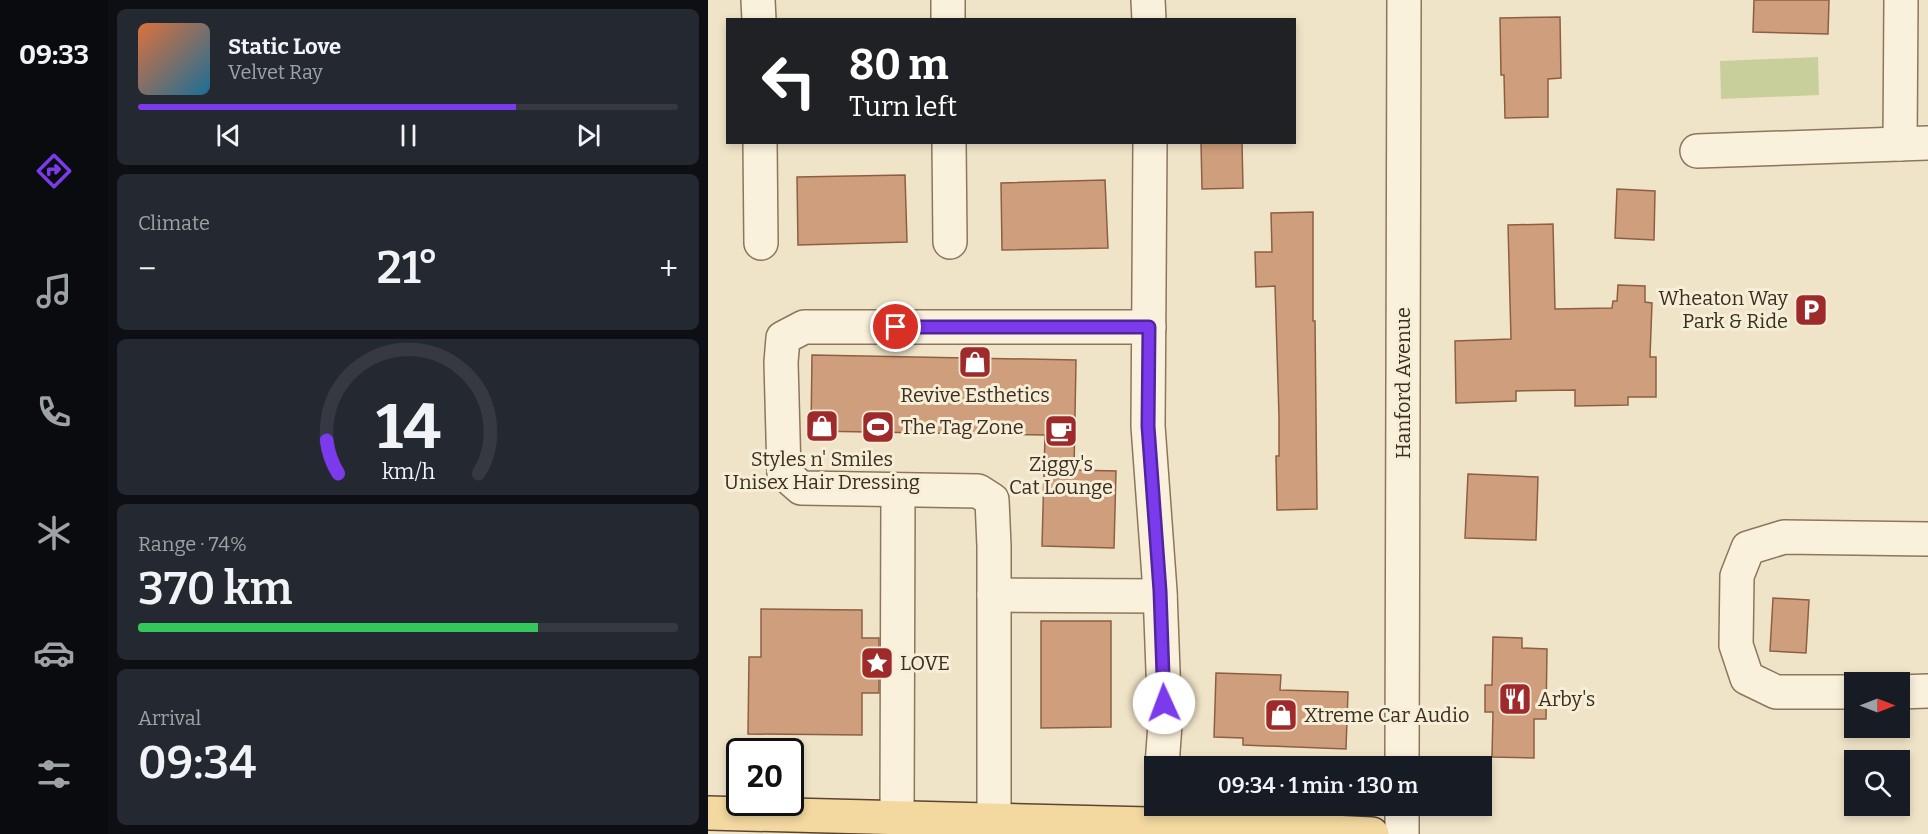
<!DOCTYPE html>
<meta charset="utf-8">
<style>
body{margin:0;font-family:Bitter,serif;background:#242831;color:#f1f3f6;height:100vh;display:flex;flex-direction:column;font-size:22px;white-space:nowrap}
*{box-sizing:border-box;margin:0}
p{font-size:20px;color:#9ea1a6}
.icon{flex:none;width:33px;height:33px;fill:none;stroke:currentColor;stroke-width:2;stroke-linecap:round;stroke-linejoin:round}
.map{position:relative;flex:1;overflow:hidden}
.drawer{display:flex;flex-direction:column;gap:9px;padding:9px;background:#0d0f14;width:600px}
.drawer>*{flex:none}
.banner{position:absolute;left:18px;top:18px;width:570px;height:126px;border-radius:0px;box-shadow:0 3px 9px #0003;background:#202124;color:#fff;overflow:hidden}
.needle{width:39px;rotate:90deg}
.tools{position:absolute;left:1136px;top:672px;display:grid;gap:12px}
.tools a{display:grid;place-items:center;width:66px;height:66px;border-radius:0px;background:#171b24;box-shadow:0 3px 9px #0003;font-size:30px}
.speed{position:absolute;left:18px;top:738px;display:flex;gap:12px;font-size:30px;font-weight:700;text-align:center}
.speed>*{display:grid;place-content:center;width:78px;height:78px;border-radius:50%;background:#171b24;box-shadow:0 3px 9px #0003;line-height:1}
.speed .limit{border:3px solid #111;border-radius:9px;background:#fff;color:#111}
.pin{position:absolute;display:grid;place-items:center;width:51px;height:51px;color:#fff;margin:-26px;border:3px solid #fff;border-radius:50%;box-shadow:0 2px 6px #0007}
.me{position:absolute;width:66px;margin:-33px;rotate:358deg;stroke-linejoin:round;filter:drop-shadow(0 0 4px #0008)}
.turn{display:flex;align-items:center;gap:21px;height:126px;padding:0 24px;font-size:27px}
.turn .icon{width:78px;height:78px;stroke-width:2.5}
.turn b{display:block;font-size:42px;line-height:51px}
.big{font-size:45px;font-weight:600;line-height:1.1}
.drawer .card{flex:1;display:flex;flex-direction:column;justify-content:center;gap:9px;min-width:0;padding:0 21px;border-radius:9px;background:#242831}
.drawer .dial{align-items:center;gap:0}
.dial svg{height:156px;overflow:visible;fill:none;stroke:#363941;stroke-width:7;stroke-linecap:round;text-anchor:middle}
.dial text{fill:#f1f3f6;stroke:none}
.song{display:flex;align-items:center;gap:18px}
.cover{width:72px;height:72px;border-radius:9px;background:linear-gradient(135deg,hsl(20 70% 55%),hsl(200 70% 35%))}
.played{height:6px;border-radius:3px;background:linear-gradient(90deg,#7c3aed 70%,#363941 70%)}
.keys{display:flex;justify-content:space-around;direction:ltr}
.heat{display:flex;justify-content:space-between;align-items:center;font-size:33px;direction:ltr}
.charge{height:9px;border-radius:4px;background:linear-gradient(90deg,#34c759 74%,#363941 0)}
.trip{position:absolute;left:436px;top:756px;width:348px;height:60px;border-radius:0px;background:#171b24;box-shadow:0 3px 9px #0003;font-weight:600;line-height:60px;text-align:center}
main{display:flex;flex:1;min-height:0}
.menu{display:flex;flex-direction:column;width:108px;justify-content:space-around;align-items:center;background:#090b0e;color:#9ea1a6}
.menu .icon{width:42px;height:42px}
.menu .selected{color:#7c3aed}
.menu b{font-size:27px;color:#f1f3f6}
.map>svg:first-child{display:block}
.green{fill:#c9cf9b}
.building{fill:#cf9f7d;stroke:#8d5f41;stroke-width:1.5}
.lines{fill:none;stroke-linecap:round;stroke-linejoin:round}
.minor-casing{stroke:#8d765c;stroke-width:36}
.major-casing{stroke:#5b4430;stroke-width:36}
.minor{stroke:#faf1dc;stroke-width:33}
.major{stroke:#f3d9a0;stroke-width:33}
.route-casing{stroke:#51269a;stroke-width:15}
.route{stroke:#7c3aed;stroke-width:10}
.labels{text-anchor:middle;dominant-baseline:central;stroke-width:6;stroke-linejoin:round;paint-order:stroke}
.poi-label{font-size:20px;fill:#3d2e20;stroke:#f7eed8;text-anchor:start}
.street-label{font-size:20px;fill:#3d2e20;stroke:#f7eed8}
</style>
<main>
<nav class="menu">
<b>09:33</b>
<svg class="icon selected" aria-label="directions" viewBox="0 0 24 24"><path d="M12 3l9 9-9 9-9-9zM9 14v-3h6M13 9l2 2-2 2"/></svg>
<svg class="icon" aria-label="music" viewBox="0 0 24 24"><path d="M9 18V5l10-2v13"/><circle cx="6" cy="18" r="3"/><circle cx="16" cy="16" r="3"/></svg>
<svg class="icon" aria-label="phone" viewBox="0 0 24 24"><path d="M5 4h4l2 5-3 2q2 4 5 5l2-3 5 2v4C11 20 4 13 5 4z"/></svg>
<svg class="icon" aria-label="climate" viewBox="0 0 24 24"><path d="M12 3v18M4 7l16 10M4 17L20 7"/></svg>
<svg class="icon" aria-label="car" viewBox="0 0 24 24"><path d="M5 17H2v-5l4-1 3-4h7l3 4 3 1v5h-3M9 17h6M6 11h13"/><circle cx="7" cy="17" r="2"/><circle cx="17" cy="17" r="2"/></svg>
<svg class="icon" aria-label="filters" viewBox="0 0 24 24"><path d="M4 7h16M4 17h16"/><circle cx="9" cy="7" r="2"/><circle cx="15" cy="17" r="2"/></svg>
</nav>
<section class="drawer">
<div class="card">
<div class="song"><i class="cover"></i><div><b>Static Love</b><p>Velvet Ray</p></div></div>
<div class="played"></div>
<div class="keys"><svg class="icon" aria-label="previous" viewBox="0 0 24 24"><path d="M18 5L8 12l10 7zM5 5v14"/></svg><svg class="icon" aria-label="pause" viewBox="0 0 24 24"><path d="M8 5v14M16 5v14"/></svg><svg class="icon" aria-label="next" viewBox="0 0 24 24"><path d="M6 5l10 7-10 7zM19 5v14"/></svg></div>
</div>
<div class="card"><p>Climate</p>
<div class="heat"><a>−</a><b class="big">21°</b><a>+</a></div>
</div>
<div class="card dial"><svg viewBox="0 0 100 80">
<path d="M14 69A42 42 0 1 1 86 69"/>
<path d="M14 69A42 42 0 0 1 8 52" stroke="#7c3aed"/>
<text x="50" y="56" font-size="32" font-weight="700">14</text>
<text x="50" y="72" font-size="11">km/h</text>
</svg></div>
<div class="card"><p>Range · 74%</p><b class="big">370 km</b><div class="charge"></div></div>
<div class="card"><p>Arrival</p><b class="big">09:34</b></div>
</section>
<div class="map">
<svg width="1220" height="834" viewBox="0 0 1220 834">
<rect width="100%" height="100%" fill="#f0e4c8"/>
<path class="green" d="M 1110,57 L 1111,95 L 1013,99 L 1012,61 Z"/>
<g class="building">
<path d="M 1046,0 L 1121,0 L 1120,34 L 1045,32 Z"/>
<path d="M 852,17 L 853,78 L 840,79 L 840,117 L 797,118 L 796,75 L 793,75 L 792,18 Z"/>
<path d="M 493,142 L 534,142 L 535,188 L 494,189 Z"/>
<path d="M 197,175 L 199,242 L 90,245 L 89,177 Z"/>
<path d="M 397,180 L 400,248 L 294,250 L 293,183 Z"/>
<path d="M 909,189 L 947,191 L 946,240 L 907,238 Z"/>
<path d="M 605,212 L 605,321 L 607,321 L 609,509 L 569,510 L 568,456 L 571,456 L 571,416 L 567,286 L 548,287 L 547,252 L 564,252 L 563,213 Z"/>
<path d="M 845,224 L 847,309 L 904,308 L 905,301 L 909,301 L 910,285 L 937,286 L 937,302 L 944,303 L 942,357 L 948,357 L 948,397 L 920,397 L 920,405 L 867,406 L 867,390 L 808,391 L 808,401 L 748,403 L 747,341 L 803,339 L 800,225 Z"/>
<path d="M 104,355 L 368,360 L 366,470 L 408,471 L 406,548 L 334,546 L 337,435 L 103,431 Z"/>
<path d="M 760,474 L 830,477 L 828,540 L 757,538 Z"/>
<path d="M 1065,598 L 1101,600 L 1098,653 L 1062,651 Z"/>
<path d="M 53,609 L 154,610 L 154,638 L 171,638 L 171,693 L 154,693 L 154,735 L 40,734 L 41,657 L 53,657 Z"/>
<path d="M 333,621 L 403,621 L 403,727 L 333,728 Z"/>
<path d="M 785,637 L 814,638 L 814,648 L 839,649 L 838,719 L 826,719 L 826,758 L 784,757 L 785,712 L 777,712 L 777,685 L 784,685 Z"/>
<path d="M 508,673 L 573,675 L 572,690 L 640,692 L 638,749 L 535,745 L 535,738 L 506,737 Z"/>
</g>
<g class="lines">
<defs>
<g id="minor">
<path d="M 50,0 L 51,20"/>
<path d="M 240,0 L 240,20"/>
<path d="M 440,0 L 441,20"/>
<path d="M 52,142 L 53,243"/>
<path d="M 241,142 L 242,242"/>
<path d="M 442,142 L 440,426 L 452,591 L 457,724 L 454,766"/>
<path d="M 1192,144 L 1193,0"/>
<path d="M 989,151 L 1220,143"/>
<path d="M 286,595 L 452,596"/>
<path d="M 1146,692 L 1068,692 L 1039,678 L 1028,645 L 1029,576 L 1040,548 L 1076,537 L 1220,539"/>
<path d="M 1191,692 L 1220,691"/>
<path d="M 694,766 L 696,0"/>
<path d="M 694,806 L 694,834"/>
<path d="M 189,818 L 190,490"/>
<path d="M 286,820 L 286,546 L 284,500 L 270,491 L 93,488 L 76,473 L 73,362 L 75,338 L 96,327 L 441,327"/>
</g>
<path id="major" d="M 0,813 L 482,825 L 664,834"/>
</defs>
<use href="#minor" class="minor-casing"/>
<use href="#major" class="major-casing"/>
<use href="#minor" class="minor"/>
<use href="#major" class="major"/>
</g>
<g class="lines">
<defs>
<path id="route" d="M 188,327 L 441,327 L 440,426 L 452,591 L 456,703"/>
</defs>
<use href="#route" class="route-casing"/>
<use href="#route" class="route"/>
</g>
<defs>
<symbol id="parking-square" viewBox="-11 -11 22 22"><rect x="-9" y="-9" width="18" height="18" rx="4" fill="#9e2a2b" stroke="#f7eed8"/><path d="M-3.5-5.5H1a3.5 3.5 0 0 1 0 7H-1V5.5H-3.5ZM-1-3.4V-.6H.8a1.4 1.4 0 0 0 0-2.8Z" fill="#fff"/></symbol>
<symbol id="shop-square" viewBox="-11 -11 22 22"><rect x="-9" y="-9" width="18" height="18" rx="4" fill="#9e2a2b" stroke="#f7eed8"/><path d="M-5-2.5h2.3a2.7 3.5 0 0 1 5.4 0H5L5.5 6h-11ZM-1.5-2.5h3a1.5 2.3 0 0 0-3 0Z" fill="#fff"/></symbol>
<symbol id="stadium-square" viewBox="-11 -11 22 22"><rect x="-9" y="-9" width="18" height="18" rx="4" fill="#9e2a2b" stroke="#f7eed8"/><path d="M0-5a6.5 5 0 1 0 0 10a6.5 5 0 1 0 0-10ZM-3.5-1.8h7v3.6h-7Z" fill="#fff"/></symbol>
<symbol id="cafe-square" viewBox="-11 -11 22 22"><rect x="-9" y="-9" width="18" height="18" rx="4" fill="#9e2a2b" stroke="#f7eed8"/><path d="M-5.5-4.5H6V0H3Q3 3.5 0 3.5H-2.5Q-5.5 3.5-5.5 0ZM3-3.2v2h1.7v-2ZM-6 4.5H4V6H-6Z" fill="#fff"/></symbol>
<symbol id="sight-square" viewBox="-11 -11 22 22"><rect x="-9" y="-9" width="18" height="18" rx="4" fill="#9e2a2b" stroke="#f7eed8"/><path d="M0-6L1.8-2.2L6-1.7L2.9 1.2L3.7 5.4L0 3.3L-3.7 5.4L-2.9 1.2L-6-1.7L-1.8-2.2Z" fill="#fff"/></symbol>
<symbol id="restaurant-square" viewBox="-11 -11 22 22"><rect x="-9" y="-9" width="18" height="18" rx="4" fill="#9e2a2b" stroke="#f7eed8"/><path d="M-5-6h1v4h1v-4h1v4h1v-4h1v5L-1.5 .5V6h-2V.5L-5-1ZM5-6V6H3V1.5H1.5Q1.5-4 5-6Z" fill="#fff"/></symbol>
</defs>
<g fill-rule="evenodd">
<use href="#parking-square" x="1084" y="291" width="38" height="38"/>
<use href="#shop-square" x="248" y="343" width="38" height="38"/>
<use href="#shop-square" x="95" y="407" width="38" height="38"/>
<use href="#stadium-square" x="151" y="408" width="38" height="38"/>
<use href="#cafe-square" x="334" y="412" width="38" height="38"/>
<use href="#sight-square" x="150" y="644" width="38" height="38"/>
<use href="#restaurant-square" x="788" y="680" width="38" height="38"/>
<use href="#shop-square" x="554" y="696" width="38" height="38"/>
</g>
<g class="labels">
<g class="poi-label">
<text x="1080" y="298" text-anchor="end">Wheaton Way<tspan x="1080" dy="23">Park &amp; Ride</tspan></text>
<text x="267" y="395" text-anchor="middle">Revive Esthetics</text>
<text x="193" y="427">The Tag Zone</text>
<text x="114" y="459" text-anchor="middle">Styles n' Smiles<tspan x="114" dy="23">Unisex Hair Dressing</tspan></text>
<text x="353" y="464" text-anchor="middle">Ziggy's<tspan x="353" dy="23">Cat Lounge</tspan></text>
<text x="192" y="663">LOVE</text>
<text x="830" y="699">Arby's</text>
<text x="596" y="715">Xtreme Car Audio</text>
</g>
<g class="street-label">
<text transform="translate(695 383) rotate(-90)">Hanford Avenue</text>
</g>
</g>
</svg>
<div class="tools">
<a><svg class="needle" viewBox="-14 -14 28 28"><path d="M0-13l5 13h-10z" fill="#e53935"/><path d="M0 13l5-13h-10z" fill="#9ea1a6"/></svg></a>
<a><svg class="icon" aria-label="search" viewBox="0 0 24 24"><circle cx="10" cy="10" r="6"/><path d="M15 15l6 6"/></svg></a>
</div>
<div class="speed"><div class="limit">20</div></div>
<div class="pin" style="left:188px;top:327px;background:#d93025"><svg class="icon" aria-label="arrive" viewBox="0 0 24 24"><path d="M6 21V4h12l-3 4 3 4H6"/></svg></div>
<svg class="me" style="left:456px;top:703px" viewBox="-20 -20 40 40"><circle r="19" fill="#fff"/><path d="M0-13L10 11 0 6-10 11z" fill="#7c3aed"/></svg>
<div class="trip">09:34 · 1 min · 130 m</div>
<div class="banner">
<div class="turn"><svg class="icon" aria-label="left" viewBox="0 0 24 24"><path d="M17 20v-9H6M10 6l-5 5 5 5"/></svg><div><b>80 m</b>Turn left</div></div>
</div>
</div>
</main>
